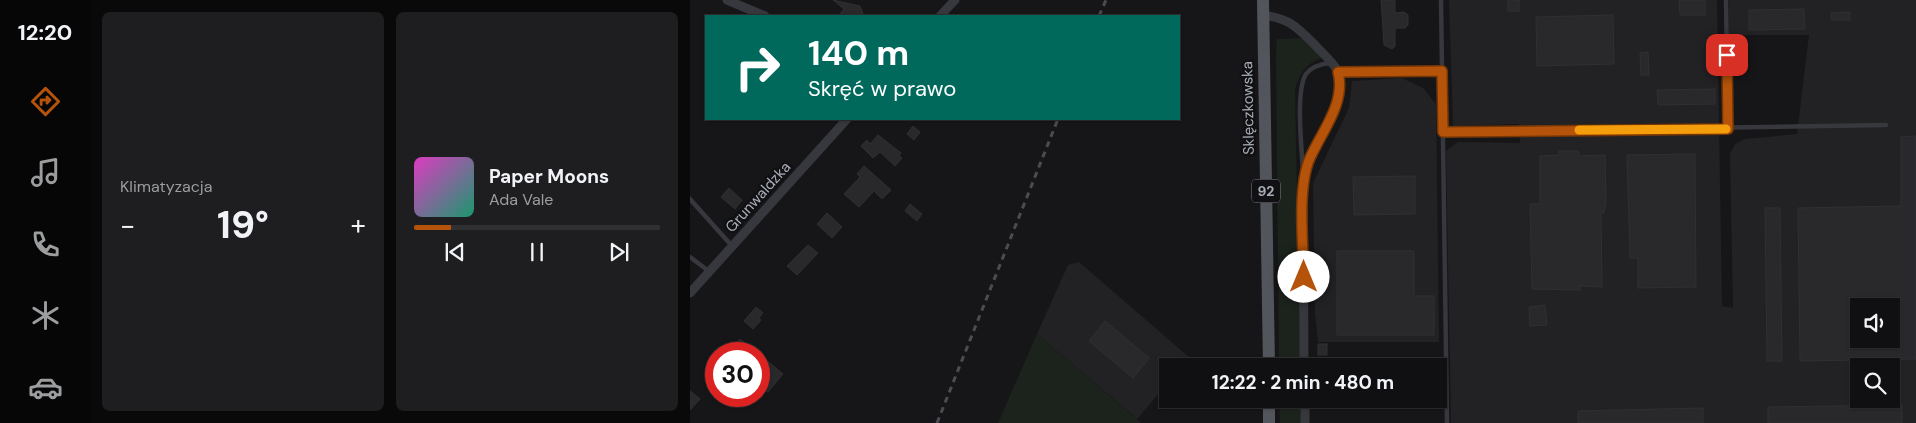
<!DOCTYPE html>
<html lang="pl">
<meta charset="utf-8">
<style>
body{margin:0;font-family:"DM Sans",sans-serif;background:#1e1e20;color:#f1f3f6;height:100vh;display:flex;flex-direction:column;font-size:19px;white-space:nowrap}
*{box-sizing:border-box;margin:0}
p{font-size:16px;color:#9c9d9f}
.icon{flex:none;width:28px;height:28px;fill:none;stroke:currentColor;stroke-width:2;stroke-linecap:round;stroke-linejoin:round}
.map{position:relative;flex:1;overflow:hidden}
.details{display:flex;flex-direction:column;gap:12px;padding:12px;background:#09090a;width:600px}
.details>*{flex:none}
.banner{position:absolute;left:15px;top:15px;width:475px;height:105px;border-radius:0px;box-shadow:0 1px 4px #0004,0 0 0 1px #303032;background:#00695c;color:#fff;overflow:hidden}
.fabs{position:absolute;left:1160px;top:298px;display:grid;gap:10px}
.fabs a{display:grid;place-items:center;width:50px;height:50px;border-radius:0px;background:#101012;box-shadow:0 1px 4px #0004,0 0 0 1px #303032;font-size:25px}
.speed{position:absolute;left:15px;top:342px;display:flex;gap:10px;font-size:25px;font-weight:700;text-align:center}
.speed>*{display:grid;place-content:center;width:65px;height:65px;border-radius:50%;background:#101012;box-shadow:0 1px 4px #0004,0 0 0 1px #303032;line-height:1}
.speed .limit{border:8px solid #d22;background:#fff;color:#111}
.pin{position:absolute;display:grid;place-items:center;width:42px;height:42px;color:#fff;margin:-21px;border-radius:10px;box-shadow:0 2px 8px #0006}
.me{position:absolute;width:55px;margin:-28px;rotate:0deg;stroke-linejoin:round;filter:drop-shadow(0 0 4px #0008)}
.turn{display:flex;align-items:center;gap:18px;height:105px;padding:0 20px;font-size:22px}
.turn .icon{width:65px;height:65px;stroke-width:2.5}
.turn b{display:block;font-size:35px;line-height:42px}
.big{font-size:38px;font-weight:700;line-height:1.1}
.details .widget{flex:1;display:flex;flex-direction:column;justify-content:center;gap:8px;min-width:0;padding:0 18px;border-radius:8px;background:#1e1e20}
.song{display:flex;align-items:center;gap:15px}
.cover{width:60px;height:60px;border-radius:8px;background:linear-gradient(135deg,hsl(310 70% 55%),hsl(160 70% 35%))}
.played{height:5px;border-radius:2px;background:linear-gradient(90deg,#b45309 15%,#303032 15%)}
.keys{display:flex;justify-content:space-around;direction:ltr}
.heat{display:flex;justify-content:space-between;align-items:center;font-size:28px;direction:ltr}
.details .tiles{flex:1;display:grid;gap:12px;grid-template-columns:repeat(2,1fr)}
.trip{position:absolute;left:469px;top:358px;width:288px;height:50px;border-radius:0px;background:#101012;box-shadow:0 1px 4px #0004,0 0 0 1px #303032;font-weight:700;line-height:50px;text-align:center}
main{display:flex;flex:1;min-height:0}
.menu{display:flex;flex-direction:column;width:90px;justify-content:space-around;align-items:center;background:#060607;color:#9c9d9f}
.menu .icon{width:35px;height:35px}
.menu .on{color:#b45309}
.menu b{font-size:22px;color:#f1f3f6}
.map>svg:first-child{display:block}
.built{fill:#222225;fill-rule:evenodd}
.green{fill:#1c231d}
.building{fill:#29292c;stroke:#303034;fill-rule:evenodd}
.lines{fill:none;stroke-linecap:round;stroke-linejoin:round}
.service{stroke:#37383d;stroke-width:4.5}
.minor{stroke:#37383d;stroke-width:9}
.primary{stroke:#53555c;stroke-width:12}
.rail{stroke:#4a4c52;stroke-width:3;stroke-dasharray:6 5;stroke-linecap:butt}
.route-casing{stroke:#753606;stroke-width:12}
.route{stroke:#b45309;stroke-width:9}
.slow{stroke:#f59e0b;stroke-width:9}
.labels{text-anchor:middle;dominant-baseline:central;stroke-width:5;stroke-linejoin:round;paint-order:stroke}
.shield{fill:#111113;stroke:#7b7e86;stroke-width:1}
.shield-label{font-size:14px;font-weight:bold;fill:#a8adb8}
.street-label{font-size:15px;fill:#a8adb8;stroke:#111113}
</style>
<main>
<nav class="menu">
<b>12:20</b>
<svg class="icon on" aria-label="directions" viewBox="0 0 24 24"><path d="M12 3l9 9-9 9-9-9zM9 14v-3h6M13 9l2 2-2 2"/></svg>
<svg class="icon" aria-label="music" viewBox="0 0 24 24"><path d="M9 18V5l10-2v13"/><circle cx="6" cy="18" r="3"/><circle cx="16" cy="16" r="3"/></svg>
<svg class="icon" aria-label="phone" viewBox="0 0 24 24"><path d="M5 4h4l2 5-3 2q2 4 5 5l2-3 5 2v4C11 20 4 13 5 4z"/></svg>
<svg class="icon" aria-label="climate" viewBox="0 0 24 24"><path d="M12 3v18M4 7l16 10M4 17L20 7"/></svg>
<svg class="icon" aria-label="car" viewBox="0 0 24 24"><path d="M5 17H2v-5l4-1 3-4h7l3 4 3 1v5h-3M9 17h6M6 11h13"/><circle cx="7" cy="17" r="2"/><circle cx="17" cy="17" r="2"/></svg>
</nav>
<section class="details">
<div class="tiles">
<div class="widget"><p>Klimatyzacja</p>
<div class="heat"><a>−</a><b class="big">19°</b><a>+</a></div>
</div>
<div class="widget">
<div class="song"><i class="cover"></i><div><b>Paper Moons</b><p>Ada Vale</p></div></div>
<div class="played"></div>
<div class="keys"><svg class="icon" aria-label="previous" viewBox="0 0 24 24"><path d="M18 5L8 12l10 7zM5 5v14"/></svg><svg class="icon" aria-label="pause" viewBox="0 0 24 24"><path d="M8 5v14M16 5v14"/></svg><svg class="icon" aria-label="next" viewBox="0 0 24 24"><path d="M6 5l10 7-10 7zM19 5v14"/></svg></div>
</div>
</div>
</section>
<div class="map">
<svg width="1226" height="423" viewBox="0 0 1226 423">
<rect width="100%" height="100%" fill="#161618"/>
<g class="built">
<path d="M 759,0 L 1027,0 L 1032,306 L 1043,308 L 1040,154 L 1045,144 L 1055,139 L 1107,134 L 1119,35 L 1039,35 L 1039,0 L 1226,0 L 1226,423 L 761,423 L 756,151 L 768,142 L 830,143 L 829,124 L 763,126 ZM 1169,306 L 1201,306 L 1201,339 L 1169,339 ZM 1169,366 L 1201,366 L 1201,399 L 1169,399 Z"/>
<path d="M 712,78 L 733,88 L 746,104 L 749,342 L 628,342 L 625,312 L 623,183 L 659,108 L 662,81 Z"/>
<path d="M 389,262 L 500,358 L 493,366 L 478,366 L 477,384 L 447,419 L 347,334 L 378,265 Z"/>
</g>
<g class="green">
<path d="M 615,38 L 632,58 C 615,64 611,72 605,89 L 610,366 L 589,366 L 586,53 L 587,39 Z"/>
<path d="M 347,334 L 451,423 L 308,423 Z"/>
<path d="M 589,399 L 610,399 L 611,423 L 590,423 Z"/>
</g>
<g class="building">
<path d="M 143,0 L 170,6 L 174,16 L 148,16 L 154,9 Z"/>
<path d="M 691,0 L 705,0 L 705,13 L 714,12 L 718,15 L 718,25 L 715,28 L 705,28 L 705,46 L 702,49 L 694,45 Z"/>
<rect x="818" y="0" width="11" height="11"/>
<path d="M 989,0 L 1015,0 L 1015,15 L 990,15 Z"/>
<path d="M 1114,9 L 1115,29 L 1059,30 L 1059,10 Z"/>
<path d="M 1160,12 L 1160,20 L 1142,20 L 1141,13 Z"/>
<path d="M 923,15 L 924,64 L 847,66 L 846,17 Z"/>
<path d="M 958,52 L 959,75 L 951,75 L 950,53 Z"/>
<path d="M 1025,89 L 1025,104 L 968,105 L 967,90 Z"/>
<path d="M 223,126 L 230,132 L 224,140 L 217,134 Z"/>
<path d="M 188,135 L 211,153 L 209,156 L 212,158 L 205,166 L 190,152 L 183,158 L 171,146 L 177,140 L 180,144 Z"/>
<path d="M 1226,136 L 1226,359 L 1110,361 L 1108,208 L 1211,206 L 1211,137 ZM 1169,306 L 1201,306 L 1201,339 L 1169,339 Z"/>
<path d="M 869,151 L 888,151 L 889,156 L 915,155 L 916,202 L 914,213 L 911,213 L 912,287 L 890,286 L 890,290 L 842,289 L 840,204 L 850,204 L 850,156 L 869,155 Z"/>
<path d="M 1005,154 L 1006,287 L 948,288 L 948,258 L 940,258 L 937,155 Z"/>
<path d="M 174,166 L 201,190 L 192,199 L 184,191 L 169,207 L 154,194 L 170,177 L 167,174 Z"/>
<path d="M 725,176 L 725,214 L 664,215 L 663,177 Z"/>
<path d="M 39,188 L 52,200 L 45,209 L 31,197 Z"/>
<path d="M 220,204 L 232,214 L 227,221 L 215,211 Z"/>
<path d="M 1075,208 L 1090,208 L 1092,361 L 1077,361 Z"/>
<path d="M 137,213 L 152,227 L 142,238 L 127,224 Z"/>
<path d="M 118,245 L 128,253 L 107,275 L 97,266 Z"/>
<path d="M 647,251 L 724,251 L 724,296 L 744,296 L 744,335 L 647,335 Z"/>
<path d="M 855,305 L 857,325 L 840,326 L 839,307 Z"/>
<path d="M 66,307 L 73,313 L 69,318 L 71,320 L 63,329 L 54,321 Z"/>
<path d="M 415,321 L 459,358 L 443,378 L 399,341 Z"/>
<path d="M 50,339 L 69,354 L 38,354 Z"/>
<rect x="628" y="344" width="9" height="11"/>
<path d="M 69,354 L 93,374 L 78,392 L 70,386 L 79,375 L 69,367 Z"/>
<path d="M 0,391 L 10,399 L 0,410 Z"/>
<path d="M 1212,405 L 1212,423 L 1078,423 L 1078,407 Z"/>
<path d="M 1013,408 L 1013,423 L 888,423 L 888,411 Z"/>
</g>
<g class="lines">
<g class="service">
<path d="M 751,0 L 757,423"/>
<path d="M 1036,0 L 1038,129"/>
<path d="M 648,72 L 752,71"/>
<path d="M 753,132 L 1196,125"/>
<path d="M 613,172 C 612,150 605,91 616,74 C 622,66 631,64 640,63"/>
<path d="M 0,199 L 42,246"/>
<path d="M 0,257 L 20,272"/>
</g>
<g class="minor">
<path d="M 37,0 L 75,16"/>
<path d="M 573,15 C 600,19 606,26 625,45 C 632,53 642,61 648,71 C 660,94 621,153 613,178 L 614,366"/>
<path d="M 250,16 L 265,0"/>
<path d="M 0,293 L 157,119"/>
<path d="M 615,399 L 615,423"/>
</g>
<g class="primary">
<path d="M 573,0 L 579,366"/>
<path d="M 579,399 L 579,423"/>
</g>
<g class="rail">
<path d="M 409,16 L 416,0"/>
<path d="M 247,423 L 368,119"/>
</g>
</g>
<g class="lines">
<defs>
<path id="route" d="M 614,277 C 613,244 607,187 620,158 C 632,131 656,103 648,72 L 752,71 L 753,132 L 1038,129 L 1037,55"/>
</defs>
<use href="#route" class="route-casing"/>
<use href="#route" class="route"/>
<path class="slow" d="M 889,130 L 1036,129"/>
</g>
<g class="labels">
<rect class="shield" x="562" y="179.5" width="28" height="23" rx="4"/>
<g class="shield-label">
<text x="576" y="191">92</text>
</g>
<g class="street-label">
<text transform="translate(558 108) rotate(-91)">Sklęczkowska</text>
<text transform="translate(68 197) rotate(-48)">Grunwaldzka</text>
</g>
</g>
</svg>
<div class="fabs">
<a><svg class="icon" aria-label="sound" viewBox="0 0 24 24"><path d="M4 9h4l5-4v14l-5-4H4zM17 9q2 3 0 6"/></svg></a>
<a><svg class="icon" aria-label="search" viewBox="0 0 24 24"><circle cx="10" cy="10" r="6"/><path d="M15 15l6 6"/></svg></a>
</div>
<div class="speed"><div class="limit">30</div></div>
<div class="pin" style="left:1037px;top:55px;background:#d93025"><svg class="icon" aria-label="arrive" viewBox="0 0 24 24"><path d="M6 21V4h12l-3 4 3 4H6"/></svg></div>
<svg class="me" style="left:614px;top:277px" viewBox="-20 -20 40 40"><circle r="19" fill="#fff"/><path d="M0-13L10 11 0 6-10 11z" fill="#b45309"/></svg>
<div class="trip">12:22 · 2 min · 480 m</div>
<div class="banner">
<div class="turn"><svg class="icon" aria-label="right" viewBox="0 0 24 24"><path d="M7 20v-9h11M14 6l5 5-5 5"/></svg><div><b>140 m</b>Skręć w prawo</div></div>
</div>
</div>
</main>
